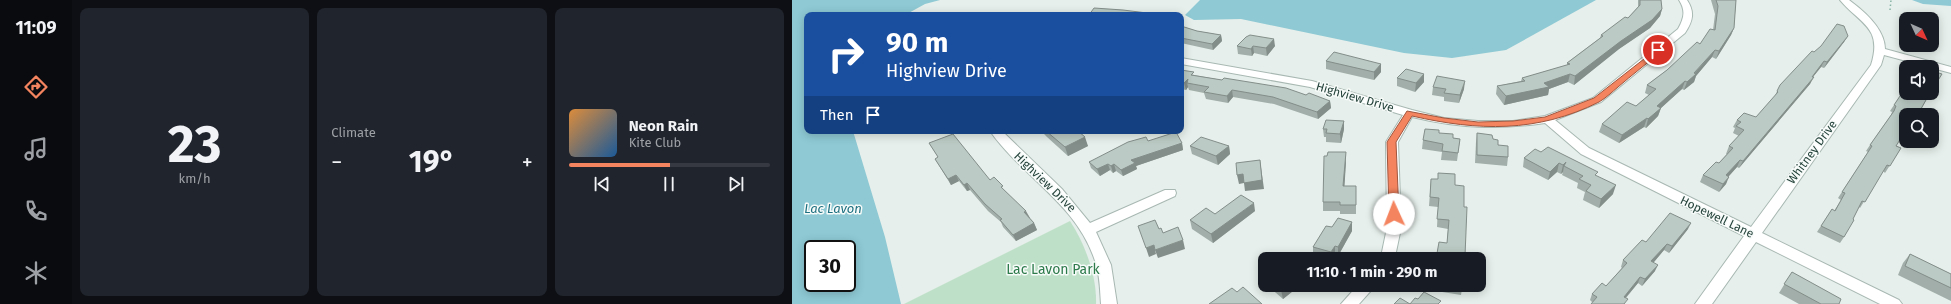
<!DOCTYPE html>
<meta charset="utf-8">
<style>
body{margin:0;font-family:"Fira Sans",sans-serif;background:#20242c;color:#f1f3f6;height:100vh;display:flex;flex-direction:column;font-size:15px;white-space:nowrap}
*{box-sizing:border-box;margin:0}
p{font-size:13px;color:#9ea1a6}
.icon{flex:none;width:22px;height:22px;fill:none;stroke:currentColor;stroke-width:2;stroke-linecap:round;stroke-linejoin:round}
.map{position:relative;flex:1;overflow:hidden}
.sheet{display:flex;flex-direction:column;gap:8px;padding:8px;background:#0d0f14;width:720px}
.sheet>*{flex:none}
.guide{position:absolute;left:12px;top:12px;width:380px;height:122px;border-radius:8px;box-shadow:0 2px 10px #0003;background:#1a4fa0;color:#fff;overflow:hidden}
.needle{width:26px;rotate:134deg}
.buttons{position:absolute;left:1107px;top:12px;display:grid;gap:8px}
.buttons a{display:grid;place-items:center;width:40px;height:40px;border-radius:8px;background:#171b24;box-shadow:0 2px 10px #0003;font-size:20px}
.speed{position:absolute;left:12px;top:240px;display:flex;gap:8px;font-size:20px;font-weight:700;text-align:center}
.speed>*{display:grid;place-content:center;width:52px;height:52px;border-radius:50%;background:#171b24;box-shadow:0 2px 10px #0003;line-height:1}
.speed .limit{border:2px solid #111;border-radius:6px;background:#fff;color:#111}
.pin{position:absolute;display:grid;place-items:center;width:34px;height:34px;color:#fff;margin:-17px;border:2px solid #fff;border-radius:50%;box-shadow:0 1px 4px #0007}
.me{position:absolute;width:44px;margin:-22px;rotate:358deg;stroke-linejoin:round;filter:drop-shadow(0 0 3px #0008)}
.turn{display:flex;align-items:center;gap:14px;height:84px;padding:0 16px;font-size:18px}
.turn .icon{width:52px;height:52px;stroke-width:2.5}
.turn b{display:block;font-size:28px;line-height:34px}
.then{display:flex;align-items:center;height:38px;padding:0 16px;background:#0003;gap:8px;font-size:15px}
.big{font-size:30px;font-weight:700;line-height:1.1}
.sheet .tile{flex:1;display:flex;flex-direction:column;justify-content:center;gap:6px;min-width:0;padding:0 14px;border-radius:8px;background:#20242c}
.sheet .dial{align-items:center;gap:0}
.dial b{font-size:52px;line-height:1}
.song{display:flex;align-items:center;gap:12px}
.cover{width:48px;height:48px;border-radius:6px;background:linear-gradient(135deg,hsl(30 70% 55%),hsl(210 70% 35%))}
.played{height:4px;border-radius:2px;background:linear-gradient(90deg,#f4845f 50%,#363941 50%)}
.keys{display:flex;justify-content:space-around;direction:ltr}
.heat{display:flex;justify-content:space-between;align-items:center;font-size:22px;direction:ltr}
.sheet .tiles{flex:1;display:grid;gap:8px;grid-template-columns:repeat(3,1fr)}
.trip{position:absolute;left:466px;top:252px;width:228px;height:40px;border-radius:8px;background:#171b24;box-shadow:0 2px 10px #0003;font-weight:700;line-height:40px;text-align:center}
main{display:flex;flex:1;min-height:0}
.tab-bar{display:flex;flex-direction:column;width:72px;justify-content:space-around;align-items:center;background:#090b0e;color:#9ea1a6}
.tab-bar .icon{width:28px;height:28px}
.tab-bar .selected{color:#f4845f}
.tab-bar b{font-size:18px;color:#f1f3f6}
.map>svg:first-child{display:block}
.green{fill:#bfe0c8}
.water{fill:#8ec9d4;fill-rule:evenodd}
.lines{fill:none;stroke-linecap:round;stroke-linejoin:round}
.minor-casing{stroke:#a8b8b2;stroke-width:2}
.path{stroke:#86b3a5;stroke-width:1.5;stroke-dasharray:1.5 2.5;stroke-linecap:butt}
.minor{fill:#fff;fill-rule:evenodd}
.wall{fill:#a1aea9}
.shaded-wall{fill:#838d89}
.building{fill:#bbcac4;stroke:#838d89}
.route{fill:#f4845f;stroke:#9f563e}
.labels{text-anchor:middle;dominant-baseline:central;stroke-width:3;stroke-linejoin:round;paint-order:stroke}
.street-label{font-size:12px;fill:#24423a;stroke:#f7fbf9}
.water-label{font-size:13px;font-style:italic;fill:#1c6f80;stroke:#f7fbf9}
.near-park-label{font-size:14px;fill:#2d7a4b;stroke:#f7fbf9}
</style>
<main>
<nav class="tab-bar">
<b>11:09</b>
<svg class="icon selected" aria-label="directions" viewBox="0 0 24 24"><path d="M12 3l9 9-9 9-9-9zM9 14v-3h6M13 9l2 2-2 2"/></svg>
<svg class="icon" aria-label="music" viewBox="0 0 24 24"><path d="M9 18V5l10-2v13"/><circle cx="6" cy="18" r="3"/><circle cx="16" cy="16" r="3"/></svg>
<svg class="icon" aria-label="phone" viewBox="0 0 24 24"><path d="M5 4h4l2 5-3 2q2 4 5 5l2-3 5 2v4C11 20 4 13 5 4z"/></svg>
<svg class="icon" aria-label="climate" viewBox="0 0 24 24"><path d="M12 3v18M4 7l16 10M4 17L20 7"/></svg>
</nav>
<section class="sheet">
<div class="tiles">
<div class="tile dial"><b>23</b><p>km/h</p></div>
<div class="tile"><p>Climate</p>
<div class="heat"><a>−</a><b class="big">19°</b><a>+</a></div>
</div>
<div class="tile">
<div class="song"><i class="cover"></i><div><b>Neon Rain</b><p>Kite Club</p></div></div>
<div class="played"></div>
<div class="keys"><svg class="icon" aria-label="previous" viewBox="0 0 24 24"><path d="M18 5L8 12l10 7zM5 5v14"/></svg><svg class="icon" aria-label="pause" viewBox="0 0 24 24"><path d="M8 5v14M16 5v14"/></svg><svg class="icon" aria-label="next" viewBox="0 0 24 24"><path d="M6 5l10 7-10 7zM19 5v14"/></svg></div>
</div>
</div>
</section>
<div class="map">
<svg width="1159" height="304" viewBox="0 0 1159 304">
<rect width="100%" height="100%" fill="#e6efeb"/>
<path class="green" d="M 278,221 C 293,244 305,276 304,304 L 112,304 Z"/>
<g class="water">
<path d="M 0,0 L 148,0 L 133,4 L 113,15 L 15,15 L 15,131 L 61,131 L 93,237 L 109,304 L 0,304 ZM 21,249 L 55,249 L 55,283 L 21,283 Z"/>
<path d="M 408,0 L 804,0 L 714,50 L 660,58 L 612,53 L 449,19 L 402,20 L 393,15 Z"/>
<path d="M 1120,0 L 1159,0 L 1159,6 L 1131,4 Z"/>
</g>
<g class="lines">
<defs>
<g id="minor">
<path d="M 887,0 L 895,0 C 903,12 901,21 893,33 L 809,102 L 763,120 L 797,148 L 959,227 L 1079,65 C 1091,27 1068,24 1048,0 L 1057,0 C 1072,11 1093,29 1093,49 L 1159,67 L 1159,73 L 1092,55 L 1089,65 L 970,233 L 1107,300 L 1110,304 L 1088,304 L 964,242 L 920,304 L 903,304 L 952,236 L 789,154 L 753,123 C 706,130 666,128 620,117 L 606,142 L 609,228 L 604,252 L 600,259 L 586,259 L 590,252 L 595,228 L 594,142 L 611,115 L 518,87 L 389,64 L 389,58 L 520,81 L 620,110 L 652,118 L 686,121 L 721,121 L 753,116 L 801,98 L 886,29 C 892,18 894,11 887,0 Z"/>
<path d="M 198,131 L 210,131 L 270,189 L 298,223 L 373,190 L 383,190 L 384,193 L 383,196 L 304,232 L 319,265 L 325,304 L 309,304 C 308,291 308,277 304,264 C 286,204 232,179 198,131 Z"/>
<path d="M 566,285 L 584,285 L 567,304 L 549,304 Z"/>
</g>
</defs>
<use href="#minor" class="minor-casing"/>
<path class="path" d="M 1098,10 L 1099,0"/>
<use href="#minor" class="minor"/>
</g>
<g class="wall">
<path d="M 846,0 L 869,0 L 870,9 L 868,16 L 858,28 L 827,49 L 782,85 L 776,82 L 757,89 L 756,95 L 712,105 L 704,94 L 705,86 L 729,81 L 730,78 L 775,65 L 775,63 L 808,38 L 809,35 L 836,18 L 846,7 Z"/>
<path d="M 919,0 L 944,0 L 942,28 L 939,35 L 924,59 L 920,57 L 904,76 L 902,82 L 892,90 L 890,89 L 869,108 L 866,116 L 854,128 L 852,127 L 827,143 L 807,132 L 810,124 L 844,106 L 857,95 L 853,93 L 855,85 L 875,70 L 908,44 L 921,30 L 923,14 Z"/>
<path d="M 389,26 L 405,31 L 429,35 L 430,41 L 421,50 L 389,43 Z"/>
<path d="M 1056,36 L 1052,42 L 1032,68 L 1029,67 L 1021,77 L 1018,84 L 947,168 L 945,167 L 936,176 L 934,184 L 927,192 L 908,182 L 911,175 L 927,163 L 935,154 L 934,154 L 937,146 L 947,136 L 941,133 L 943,128 L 941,127 L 945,120 L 964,117 L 982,98 L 985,91 L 1022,52 Z"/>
<path d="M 454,37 L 483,46 L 475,56 L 462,53 L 460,56 L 446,54 L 445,46 Z"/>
<path d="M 534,61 L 589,64 L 589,72 L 582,80 L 534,69 Z"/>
<path d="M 389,70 L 402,75 L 514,95 L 538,101 L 539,108 L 526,119 L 482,104 L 441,97 L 436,103 L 414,99 L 412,93 L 397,90 L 396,87 L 394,90 L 389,89 Z"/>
<path d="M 632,74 L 632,82 L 623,92 L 605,86 L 605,78 Z"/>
<path d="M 641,87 L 672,89 L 667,103 L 652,101 L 652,97 L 640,95 Z"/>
<path d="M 1114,87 L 1138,93 L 1126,115 L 1114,115 L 1104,146 L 1109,148 L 1093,173 L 1091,171 L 1068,208 L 1067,207 L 1052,237 L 1048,243 L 1025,232 L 1040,209 L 1042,211 L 1049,200 L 1046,198 L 1076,152 L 1074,151 L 1078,145 L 1099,115 L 1100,112 L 1098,111 Z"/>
<path d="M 552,121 L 552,129 L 549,143 L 534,142 L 534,137 L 532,137 L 531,129 Z"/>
<path d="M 249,131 L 286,131 L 296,146 L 276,156 L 255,137 Z"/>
<path d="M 647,133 L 661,138 L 668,139 L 665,161 L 649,160 L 650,152 L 630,149 L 631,140 Z"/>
<path d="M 685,133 L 701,139 L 716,157 L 715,166 L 683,163 L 684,142 Z"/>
<path d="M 356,141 L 390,143 L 391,150 L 344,166 L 345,169 L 331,176 L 324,171 L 321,173 L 318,170 L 308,176 L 299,168 L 297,162 Z"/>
<path d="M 137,143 L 198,180 L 213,191 L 242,223 L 245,230 L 224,241 L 211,227 L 209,222 L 196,211 L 178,190 L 175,191 L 167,181 L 159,185 L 143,159 L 146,157 Z"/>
<path d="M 398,146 L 437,146 L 438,154 L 426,165 L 400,154 Z"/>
<path d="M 749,152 L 805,176 L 821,194 L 807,208 L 791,200 L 793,192 L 785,188 L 786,183 L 770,175 L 771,172 L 769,174 L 765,172 L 756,180 L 731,167 L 732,158 Z"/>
<path d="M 554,161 L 552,186 L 564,186 L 564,214 L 548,214 L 548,211 L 531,211 L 531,202 Z"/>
<path d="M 639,179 L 663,185 L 672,207 L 673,256 L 674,259 L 655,243 L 656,229 L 645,227 L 646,207 L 637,206 Z"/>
<path d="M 463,211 L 421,243 L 400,229 L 398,220 L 423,214 Z"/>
<path d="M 560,222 L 560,231 L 546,256 L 543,255 L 541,259 L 532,259 L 521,256 L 521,247 L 540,227 Z"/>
<path d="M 896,229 L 877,253 L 872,250 L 861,263 L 863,271 L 850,286 L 846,283 L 834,298 L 800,302 L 798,300 L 800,294 L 814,286 L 830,268 L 829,267 L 831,260 L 854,242 Z"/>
<path d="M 1118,254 L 1159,274 L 1159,301 L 1106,275 L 1111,263 Z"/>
<path d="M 687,272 L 689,283 L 688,292 L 670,289 L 669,295 L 644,291 L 645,285 L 687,285 Z"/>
<path d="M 1000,272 L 1047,304 L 1007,304 L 987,293 Z"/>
<path d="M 476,285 L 517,285 L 510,291 L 506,287 L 491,299 L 476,286 Z"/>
</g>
<g class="shaded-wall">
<path d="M 870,9 L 868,16 L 858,28 L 827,49 L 782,85 L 783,76 Z"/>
<path d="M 942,28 L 939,35 L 924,59 L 927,51 Z"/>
<path d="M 429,35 L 430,41 L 421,50 L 420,44 Z"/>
<path d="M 1056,36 L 1052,42 L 1032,68 L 1035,62 Z"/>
<path d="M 482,39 L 483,46 L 475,56 L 474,48 Z"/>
<path d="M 461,46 L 462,53 L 460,56 L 459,49 Z"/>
<path d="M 923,50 L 920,57 L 904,76 L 902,82 L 892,90 L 895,82 Z"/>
<path d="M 1032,61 L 1029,67 L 1016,83 L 1020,77 Z"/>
<path d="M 589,64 L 589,72 L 582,80 L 582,72 Z"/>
<path d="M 632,74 L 632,82 L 623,92 L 624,83 Z"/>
<path d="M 778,74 L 776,82 L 757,89 L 756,95 L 712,105 L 714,96 Z"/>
<path d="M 1022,77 L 1018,84 L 947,168 L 951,161 Z"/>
<path d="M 396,79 L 395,83 L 396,87 L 394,90 L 392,83 Z"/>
<path d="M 673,81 L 672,89 L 667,103 L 668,95 Z"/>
<path d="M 893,81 L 890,89 L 869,108 L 866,116 L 854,128 L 856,119 L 865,106 Z"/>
<path d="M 440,90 L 441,97 L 436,103 L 435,96 Z"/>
<path d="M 538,101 L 539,108 L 526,119 L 525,112 Z"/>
<path d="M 855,118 L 852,127 L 827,143 L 830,135 Z"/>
<path d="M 552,121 L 552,129 L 549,143 L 548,134 Z"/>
<path d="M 293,137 L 296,146 L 276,156 L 273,147 Z"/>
<path d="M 390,143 L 391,150 L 344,166 L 345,169 L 331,176 L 329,170 L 339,160 Z"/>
<path d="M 437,146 L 438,154 L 426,165 L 424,156 Z"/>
<path d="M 554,152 L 554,161 L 552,195 L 551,186 Z"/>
<path d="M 468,160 L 472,189 L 453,191 L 452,183 L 447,184 L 445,175 Z"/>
<path d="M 948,160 L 945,167 L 931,183 L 934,175 Z"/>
<path d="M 774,162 L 772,166 L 771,172 L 769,174 L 771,165 Z"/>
<path d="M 767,163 L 765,172 L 756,180 L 758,172 Z"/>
<path d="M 316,164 L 318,170 L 308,176 L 305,169 Z"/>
<path d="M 322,164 L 324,171 L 321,173 L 319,166 Z"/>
<path d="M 164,175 L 167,181 L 159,185 L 156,179 Z"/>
<path d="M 937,177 L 934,184 L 927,192 L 931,184 Z"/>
<path d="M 175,183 L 178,190 L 175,191 L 172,185 Z"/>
<path d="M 824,185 L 821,194 L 807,208 L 809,199 Z"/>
<path d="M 462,203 L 463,211 L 421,243 L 419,234 Z"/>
<path d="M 234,211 L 238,218 L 235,219 L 232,212 Z"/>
<path d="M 560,222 L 560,231 L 546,256 L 546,247 Z"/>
<path d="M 242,223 L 245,230 L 224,241 L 221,235 Z"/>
<path d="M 899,223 L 896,229 L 877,253 L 880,246 Z"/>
<path d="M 391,240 L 393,249 L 366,258 L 363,250 Z"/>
<path d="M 875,244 L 872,250 L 857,268 L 859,261 Z"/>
<path d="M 362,245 L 364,254 L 357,257 L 354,248 Z"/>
<path d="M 543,246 L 543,255 L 541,259 L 539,259 L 539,252 Z"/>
<path d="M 866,265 L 863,271 L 850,286 L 853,279 Z"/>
<path d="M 848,277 L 846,283 L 829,303 L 832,297 Z"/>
<path d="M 496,285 L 506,285 L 506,287 L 491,299 L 489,290 Z"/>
<path d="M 509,285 L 517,285 L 510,291 Z"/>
</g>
<g class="building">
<path d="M 848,0 L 869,0 L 870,9 L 860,20 L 829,41 L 783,76 L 778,74 L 752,83 L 757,87 L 714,96 L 705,86 L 733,81 L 730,78 L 778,64 L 775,63 L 811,36 L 809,35 L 833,17 L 836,18 L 848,5 Z"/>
<path d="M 924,0 L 944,0 L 942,28 L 927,51 L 923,50 L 902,73 L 904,74 L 895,82 L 893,81 L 865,106 L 869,108 L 856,119 L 855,118 L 830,135 L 810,124 L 835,102 L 844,106 L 864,89 L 855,85 L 875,70 L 905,42 L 908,44 L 918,29 L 923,30 L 926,6 Z"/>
<path d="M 302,8 L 331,10 L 355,13 L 360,15 L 297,15 Z"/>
<path d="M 1045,24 L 1052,26 L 1056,36 L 1035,62 L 1032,61 L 1020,77 L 1022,77 L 951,161 L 948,160 L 934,175 L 937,177 L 931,184 L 911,175 L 924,162 L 927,163 L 941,148 L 937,146 L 952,130 L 944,126 L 949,122 L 945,120 L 952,113 L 964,117 L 986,92 L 985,91 L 988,85 L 1020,51 L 1022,52 L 1029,46 Z"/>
<path d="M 389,26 L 405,31 L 429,35 L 420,44 L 389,38 Z"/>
<path d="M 458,35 L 482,39 L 474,48 L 461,46 L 459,49 L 445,46 L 454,37 Z"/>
<path d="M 542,52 L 589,64 L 582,72 L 534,61 Z"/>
<path d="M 614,69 L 632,74 L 624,83 L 605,78 Z"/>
<path d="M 389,70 L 402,72 L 399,75 L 430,80 L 432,78 L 494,88 L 514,95 L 517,93 L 538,101 L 525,112 L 481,97 L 440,90 L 435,96 L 412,92 L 417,87 L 395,83 L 396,79 L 392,83 L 389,82 Z"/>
<path d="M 1140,71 L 1150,74 L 1140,90 Z"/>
<path d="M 645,76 L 673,81 L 668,95 L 652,93 L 654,89 L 641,87 Z"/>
<path d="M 1114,87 L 1114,93 L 1138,93 L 1126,114 L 1125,113 L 1124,115 L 1114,115 L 1114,130 L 1104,146 L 1109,148 L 1098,166 L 1095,165 L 1073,202 L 1070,201 L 1061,219 L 1062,220 L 1052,237 L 1029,226 L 1040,209 L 1043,211 L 1053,193 L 1050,192 L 1080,146 L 1078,145 L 1102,111 L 1104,106 L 1102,105 Z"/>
<path d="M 534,120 L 552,121 L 548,134 L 534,133 L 535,129 L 531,129 Z"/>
<path d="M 633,129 L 647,130 L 647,133 L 661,134 L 661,138 L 668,139 L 666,153 L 650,151 L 651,144 L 631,140 Z"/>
<path d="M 254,131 L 286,131 L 293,137 L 273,147 Z"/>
<path d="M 384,132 L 390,143 L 339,160 L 343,163 L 329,170 L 322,164 L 319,166 L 316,164 L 305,169 L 297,162 L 336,142 L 354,137 L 356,141 Z"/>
<path d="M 685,133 L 700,135 L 701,139 L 706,140 L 706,145 L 716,146 L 716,157 L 685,155 Z"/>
<path d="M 161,134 L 198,180 L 202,177 L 211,186 L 209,187 L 234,211 L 232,212 L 242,223 L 221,235 L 208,220 L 210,219 L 193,204 L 175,183 L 172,185 L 164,175 L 156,179 L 143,159 L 146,157 L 137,143 Z"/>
<path d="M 409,137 L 437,146 L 424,156 L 398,146 Z"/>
<path d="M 756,147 L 806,172 L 803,175 L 824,185 L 809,199 L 794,191 L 799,185 L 787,179 L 791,176 L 772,166 L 774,162 L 771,165 L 767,163 L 758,172 L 732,158 L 743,149 L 749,152 Z"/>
<path d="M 536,152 L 554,152 L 551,186 L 564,186 L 564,205 L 548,205 L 548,202 L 531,202 L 532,156 L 535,156 Z"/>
<path d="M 468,160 L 470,180 L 452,183 L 451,174 L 445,175 L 444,163 Z"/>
<path d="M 646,173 L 663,174 L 663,185 L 672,186 L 672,207 L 675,207 L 673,256 L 675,256 L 674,259 L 644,259 L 647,242 L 655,243 L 657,220 L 645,219 L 647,198 L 638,197 L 639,179 L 646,179 Z"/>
<path d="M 449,195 L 462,203 L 419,234 L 398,220 L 414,208 L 423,214 Z"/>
<path d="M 878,213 L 899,223 L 880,246 L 875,244 L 859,261 L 866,265 L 853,279 L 848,277 L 832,297 L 836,299 L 832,304 L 799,304 L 805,297 L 800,294 L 810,283 L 814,286 L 835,263 L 831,260 L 850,240 L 854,242 Z"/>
<path d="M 546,218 L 560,222 L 546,247 L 543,246 L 539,252 L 521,247 L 534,226 L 540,227 Z"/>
<path d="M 363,220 L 367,229 L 369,228 L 371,233 L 386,227 L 391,240 L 363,250 L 362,245 L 354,248 L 346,226 Z"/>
<path d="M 496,253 L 504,259 L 487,259 Z"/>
<path d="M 1118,254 L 1159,274 L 1159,288 L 1113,266 Z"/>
<path d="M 687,272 L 690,272 L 689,283 L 687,282 Z"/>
<path d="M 1000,272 L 1049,299 L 1047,304 L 1029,304 L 992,284 Z"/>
<path d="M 484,285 L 496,285 L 489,290 Z"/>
<path d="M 451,287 L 470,304 L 417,304 L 440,288 L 445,292 Z"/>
<path d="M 632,292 L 649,301 L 646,304 L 602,304 L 608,298 L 618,304 L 623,298 L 626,299 Z"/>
</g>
<path class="route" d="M 866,48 L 869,49 L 869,52 C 854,64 840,75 826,87 C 820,92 814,98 807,102 C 745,133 686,131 620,116 L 604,142 L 607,214 L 602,217 L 598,216 L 597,214 L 595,142 L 615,111 L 652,118 L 686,122 L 721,121 L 753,117 L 802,98 Z"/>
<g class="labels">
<g class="street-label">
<text transform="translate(563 97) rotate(16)">Highview Drive</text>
<text transform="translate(1020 152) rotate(-54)">Whitney Drive</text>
<text transform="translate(253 182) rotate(44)">Highview Drive</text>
<text transform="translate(925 217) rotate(26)">Hopewell Lane</text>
</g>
<g class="water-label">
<text x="41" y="208">Lac Lavon</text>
</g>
<g class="near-park-label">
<text x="261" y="269">Lac Lavon Park</text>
</g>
</g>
</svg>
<div class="buttons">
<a><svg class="needle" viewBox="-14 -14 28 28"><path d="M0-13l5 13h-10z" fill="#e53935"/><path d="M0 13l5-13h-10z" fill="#9ea1a6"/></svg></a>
<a><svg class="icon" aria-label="sound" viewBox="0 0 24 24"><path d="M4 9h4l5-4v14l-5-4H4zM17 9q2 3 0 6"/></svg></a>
<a><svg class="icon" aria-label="search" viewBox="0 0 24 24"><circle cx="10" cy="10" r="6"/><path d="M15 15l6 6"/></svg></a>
</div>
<div class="speed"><div class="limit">30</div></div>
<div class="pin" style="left:866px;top:50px;background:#d93025"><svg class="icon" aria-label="arrive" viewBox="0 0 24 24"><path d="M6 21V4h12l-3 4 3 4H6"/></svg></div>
<svg class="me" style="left:602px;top:214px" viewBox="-20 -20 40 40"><circle r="19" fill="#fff"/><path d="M0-13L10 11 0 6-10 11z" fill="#f4845f"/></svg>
<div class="trip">11:10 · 1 min · 290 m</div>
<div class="guide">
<div class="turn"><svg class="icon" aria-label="right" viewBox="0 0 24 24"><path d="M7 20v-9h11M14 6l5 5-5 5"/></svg><div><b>90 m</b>Highview Drive</div></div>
<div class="then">Then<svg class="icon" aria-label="arrive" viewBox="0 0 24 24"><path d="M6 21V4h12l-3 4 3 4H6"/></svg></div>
</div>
</div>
</main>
